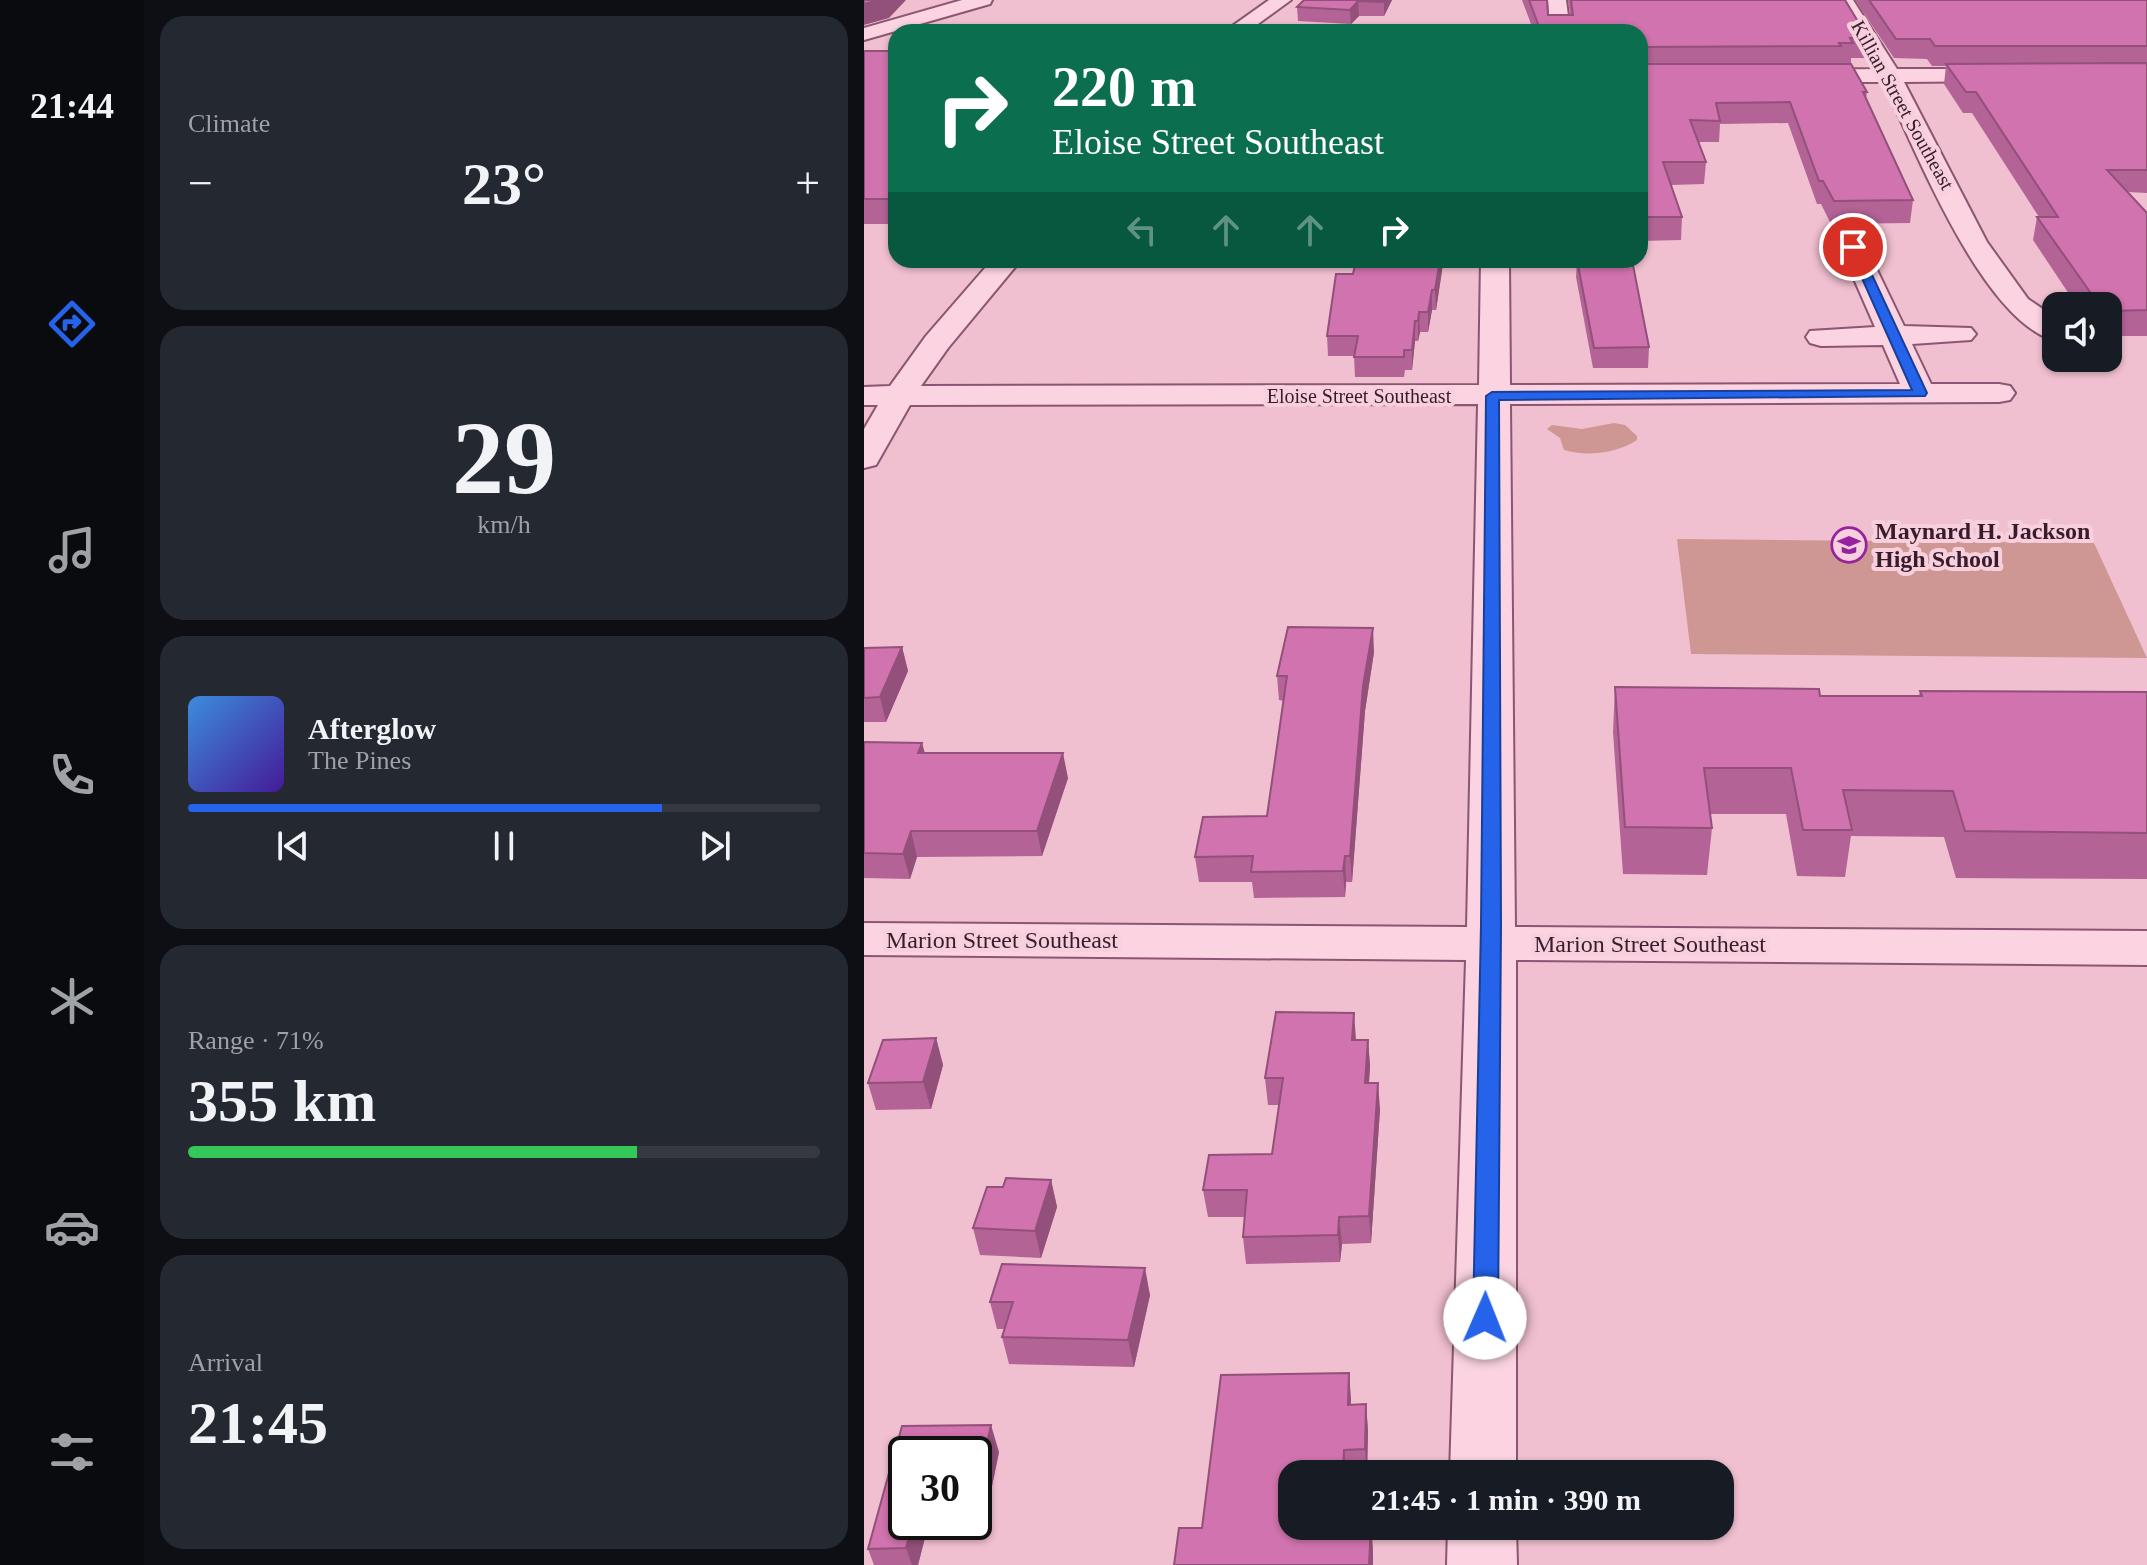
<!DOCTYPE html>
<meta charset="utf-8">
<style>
body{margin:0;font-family:Georgia,serif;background:#242831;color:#f1f3f6;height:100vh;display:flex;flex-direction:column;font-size:30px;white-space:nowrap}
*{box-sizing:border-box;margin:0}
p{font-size:26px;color:#9ea1a6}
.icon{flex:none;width:44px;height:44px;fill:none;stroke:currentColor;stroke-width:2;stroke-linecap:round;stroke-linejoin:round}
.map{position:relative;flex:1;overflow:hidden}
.drawer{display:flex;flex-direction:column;gap:16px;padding:16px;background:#0d0f14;width:720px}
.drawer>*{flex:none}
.top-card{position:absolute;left:24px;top:24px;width:760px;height:244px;border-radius:24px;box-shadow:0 2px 6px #0004;background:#0b6e4f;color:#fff;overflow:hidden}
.buttons{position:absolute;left:1178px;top:292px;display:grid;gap:16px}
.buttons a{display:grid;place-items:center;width:80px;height:80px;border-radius:16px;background:#171b24;box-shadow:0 2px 6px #0004;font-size:40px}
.speed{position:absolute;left:24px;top:1436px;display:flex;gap:16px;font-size:40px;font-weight:700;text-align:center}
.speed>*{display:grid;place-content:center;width:104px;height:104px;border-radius:50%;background:#171b24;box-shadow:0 2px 6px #0004;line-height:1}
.speed .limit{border:4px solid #111;border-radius:12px;background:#fff;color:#111}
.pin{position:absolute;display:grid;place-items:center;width:68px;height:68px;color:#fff;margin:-34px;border:4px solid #fff;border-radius:50%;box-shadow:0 2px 8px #0007}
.me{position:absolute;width:88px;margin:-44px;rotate:1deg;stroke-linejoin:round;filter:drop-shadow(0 0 6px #0008)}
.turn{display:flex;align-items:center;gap:28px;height:168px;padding:0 32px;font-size:36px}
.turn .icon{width:104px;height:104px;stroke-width:2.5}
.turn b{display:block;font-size:56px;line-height:68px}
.lanes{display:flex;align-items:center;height:76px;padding:0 32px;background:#0003;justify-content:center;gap:40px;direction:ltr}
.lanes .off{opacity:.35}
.big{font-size:60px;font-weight:600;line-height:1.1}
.drawer .widget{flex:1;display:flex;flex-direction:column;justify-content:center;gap:12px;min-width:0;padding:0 28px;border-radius:24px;background:#242831}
.drawer .dial{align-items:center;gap:0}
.dial b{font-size:104px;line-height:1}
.song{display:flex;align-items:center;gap:24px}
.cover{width:96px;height:96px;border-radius:12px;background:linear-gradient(135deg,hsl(210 70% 55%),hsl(260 70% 35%))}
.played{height:8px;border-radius:4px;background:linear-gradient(90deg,#2563eb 75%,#363941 75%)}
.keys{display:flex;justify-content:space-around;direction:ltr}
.heat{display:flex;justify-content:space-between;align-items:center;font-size:44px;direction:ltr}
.charge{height:12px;border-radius:6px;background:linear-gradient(90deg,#34c759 71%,#363941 0)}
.trip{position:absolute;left:414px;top:1460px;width:456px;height:80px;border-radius:24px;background:#171b24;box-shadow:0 2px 6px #0004;font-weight:600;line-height:80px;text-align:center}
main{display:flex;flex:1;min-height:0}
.tab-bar{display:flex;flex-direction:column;width:144px;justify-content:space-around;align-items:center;background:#090b0e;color:#9ea1a6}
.tab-bar .icon{width:56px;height:56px}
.tab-bar .active{color:#2563eb}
.tab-bar b{font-size:36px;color:#f1f3f6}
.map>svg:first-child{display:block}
.green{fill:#cf9793}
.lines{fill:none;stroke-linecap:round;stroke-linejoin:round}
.minor-casing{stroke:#8a5671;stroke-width:4}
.minor{fill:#fbd3e1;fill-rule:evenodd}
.wall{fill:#b46396}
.shaded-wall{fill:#92507a}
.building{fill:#d173ae;stroke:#92507a;stroke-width:2}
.route{fill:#2563eb;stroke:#184099;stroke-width:2}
.labels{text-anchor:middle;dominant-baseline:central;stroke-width:8;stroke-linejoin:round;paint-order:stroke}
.far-street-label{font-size:20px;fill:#391c2c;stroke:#f7cfdd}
.poi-label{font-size:24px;font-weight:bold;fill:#391c2c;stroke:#f7cfdd;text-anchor:start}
.street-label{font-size:24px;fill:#391c2c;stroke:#f7cfdd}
</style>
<main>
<nav class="tab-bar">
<b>21:44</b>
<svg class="icon active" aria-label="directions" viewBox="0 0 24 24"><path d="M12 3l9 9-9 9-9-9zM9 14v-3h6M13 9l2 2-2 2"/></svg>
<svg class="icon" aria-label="music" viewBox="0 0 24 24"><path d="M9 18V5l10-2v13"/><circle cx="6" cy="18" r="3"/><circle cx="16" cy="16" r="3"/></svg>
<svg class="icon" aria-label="phone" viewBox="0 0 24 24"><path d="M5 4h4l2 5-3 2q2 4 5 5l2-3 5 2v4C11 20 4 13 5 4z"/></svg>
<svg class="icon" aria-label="climate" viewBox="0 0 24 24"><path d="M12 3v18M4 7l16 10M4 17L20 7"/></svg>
<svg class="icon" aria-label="car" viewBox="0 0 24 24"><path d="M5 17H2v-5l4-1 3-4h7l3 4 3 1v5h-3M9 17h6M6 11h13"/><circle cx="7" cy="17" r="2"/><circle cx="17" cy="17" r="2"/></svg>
<svg class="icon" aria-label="filters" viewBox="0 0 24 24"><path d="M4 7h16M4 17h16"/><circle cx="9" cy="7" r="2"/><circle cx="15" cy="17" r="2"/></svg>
</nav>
<section class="drawer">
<div class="widget"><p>Climate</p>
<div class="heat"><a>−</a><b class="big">23°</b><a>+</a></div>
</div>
<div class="widget dial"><b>29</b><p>km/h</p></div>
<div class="widget">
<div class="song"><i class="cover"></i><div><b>Afterglow</b><p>The Pines</p></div></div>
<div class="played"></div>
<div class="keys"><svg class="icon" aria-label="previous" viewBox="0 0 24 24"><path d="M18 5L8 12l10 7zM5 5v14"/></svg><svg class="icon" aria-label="pause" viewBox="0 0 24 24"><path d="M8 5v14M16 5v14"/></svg><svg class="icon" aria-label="next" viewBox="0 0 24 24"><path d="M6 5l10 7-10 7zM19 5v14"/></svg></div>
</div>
<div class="widget"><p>Range · 71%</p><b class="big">355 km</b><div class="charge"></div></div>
<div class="widget"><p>Arrival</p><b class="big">21:45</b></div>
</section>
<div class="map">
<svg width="1283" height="1565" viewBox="0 0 1283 1565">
<rect width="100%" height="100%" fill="#f0bfd0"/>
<g class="green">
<path d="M 750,423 L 761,425 L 773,436 L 773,440 C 754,453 723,457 700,450 L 696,438 L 683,429 L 688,425 L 718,429 Z"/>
<path d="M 813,539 L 1230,543 L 1283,658 L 827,654 Z"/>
</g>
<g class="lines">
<defs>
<g id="minor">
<path d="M 98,0 L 128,0 L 126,4 L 0,40 L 0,28 Z"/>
<path d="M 405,0 L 427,0 L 383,32 L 360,32 Z"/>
<path d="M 684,0 L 702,0 L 706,32 L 686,32 Z"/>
<path d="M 971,0 L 989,0 L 1033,69 L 1142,69 L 1153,75 L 1142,81 L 1040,82 L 1123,242 L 1164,299 L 1192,318 L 1192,341 C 1118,322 1051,148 1019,82 L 934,82 L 923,76 L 934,70 L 1012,69 Z"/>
<path d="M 989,239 L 998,241 L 1002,247 L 1040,326 L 1107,328 L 1112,334 L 1107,340 L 1048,344 L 1067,384 L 1135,384 L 1146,386 L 1151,393 L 1146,400 L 1135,402 L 646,404 L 651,927 L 1283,931 L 1283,965 L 652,960 L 652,1474 L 586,1474 L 602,960 L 0,955 L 0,923 L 603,927 L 614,404 L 46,405 L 12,465 L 0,468 L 0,429 L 14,405 L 0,405 L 0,387 L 26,386 L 62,336 L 128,260 L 157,260 L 84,348 L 57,386 L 615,385 L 617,260 L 645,260 L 646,385 L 1036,384 L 1019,345 L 957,346 L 946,343 L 942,337 L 946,331 L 1011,327 L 976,247 L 980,241 Z"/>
<path d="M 584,1526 L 652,1526 L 653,1565 L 583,1565 Z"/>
</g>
</defs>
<use href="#minor" class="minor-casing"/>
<use href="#minor" class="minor"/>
</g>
<g class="wall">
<path d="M 440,0 L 528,0 L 520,16 L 495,16 L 487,24 L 434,21 L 433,7 Z"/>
<path d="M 658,0 L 683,0 L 684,15 L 706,15 L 704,0 L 981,0 L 1004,38 L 1002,58 L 987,58 L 987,63 L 975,63 L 975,64 L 1003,92 L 1002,98 L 1049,200 L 1046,223 L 967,224 L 957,204 L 953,204 L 924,123 L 856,124 L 855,142 L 834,142 L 842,162 L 840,184 L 807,185 L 818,217 L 817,240 L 776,241 L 776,32 L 670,32 Z"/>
<path d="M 991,0 L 1283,0 L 1283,193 L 1264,192 L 1283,213 L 1283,336 L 1244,336 L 1244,306 L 1213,306 L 1169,240 L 1173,217 L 1175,217 L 1108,113 L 1099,113 L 1080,84 L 1082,66 L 1068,66 L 1063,59 L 1030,58 Z"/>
<rect x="0" y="51" width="32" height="173"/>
<path d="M 492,260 L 583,260 L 583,264 L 579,264 L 572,310 L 568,310 L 564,332 L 556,332 L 554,341 L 551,341 L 548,370 L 541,370 L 540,377 L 491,377 L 490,356 L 464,356 L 463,336 L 489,274 Z"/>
<path d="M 713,260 L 785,347 L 784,368 L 729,368 L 712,277 Z"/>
<path d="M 38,647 L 44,671 L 22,722 L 0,722 L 0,648 Z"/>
<path d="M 510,652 L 501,711 L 488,882 L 482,882 L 481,897 L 390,898 L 388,882 L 335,882 L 331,857 L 403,816 L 420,701 L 415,700 L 413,676 Z"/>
<path d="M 751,687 L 956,696 L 1055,696 L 1056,691 L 1283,692 L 1283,879 L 1092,878 L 1080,837 L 987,836 L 981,877 L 933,876 L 922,814 L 846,814 L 848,828 L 843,875 L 759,874 L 749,732 Z"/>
<path d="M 0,742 L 58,743 L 61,753 L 204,778 L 178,856 L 53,857 L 46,879 L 0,878 Z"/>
<path d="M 72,1038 L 79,1065 L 67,1109 L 12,1110 L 4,1083 Z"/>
<path d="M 492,1040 L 504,1040 L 506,1066 L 505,1083 L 516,1109 L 507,1243 L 478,1244 L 476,1262 L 382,1264 L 379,1237 L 381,1217 L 344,1217 L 339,1190 L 408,1154 L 415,1105 L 404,1105 L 401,1078 Z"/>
<path d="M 187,1180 L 193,1207 L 177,1258 L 116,1255 L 109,1228 Z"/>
<path d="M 286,1295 L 270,1367 L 145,1364 L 138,1337 L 140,1329 L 133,1329 L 126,1302 Z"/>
<path d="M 485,1373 L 487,1404 L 502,1404 L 504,1431 L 503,1474 L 428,1474 L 428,1526 L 507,1526 L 509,1551 L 509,1565 L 310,1565 L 338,1528 Z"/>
<path d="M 38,1426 L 135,1452 L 121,1520 L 110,1520 L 110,1454 L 42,1454 L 42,1522 L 65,1522 L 54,1565 L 10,1565 L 4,1549 Z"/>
</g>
<g class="shaded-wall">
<path d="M 14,0 L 42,0 L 25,18 L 0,25 L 0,4 Z"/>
<path d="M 520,0 L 528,0 L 520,16 Z"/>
<path d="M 494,1 L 495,16 L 487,24 L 486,10 Z"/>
<path d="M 576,260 L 579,260 L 579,264 L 572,310 L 571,290 Z"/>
<path d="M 568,290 L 568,310 L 564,332 L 564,312 Z"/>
<path d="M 555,312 L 556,332 L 554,341 L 554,321 Z"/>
<path d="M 551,321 L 551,341 L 548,370 L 548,350 Z"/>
<path d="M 509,628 L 510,652 L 501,711 L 488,882 L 486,856 L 499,686 Z"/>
<path d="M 38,647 L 44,671 L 22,722 L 16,697 Z"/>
<path d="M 58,743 L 64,768 L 54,753 Z"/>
<path d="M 199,753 L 204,778 L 178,856 L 173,831 Z"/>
<path d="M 47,831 L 53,857 L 46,879 L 39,854 Z"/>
<path d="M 481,856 L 482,882 L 481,897 L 479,871 Z"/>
<path d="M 490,1013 L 492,1040 L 488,1040 Z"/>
<path d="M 72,1038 L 79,1065 L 67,1109 L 59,1082 Z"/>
<path d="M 504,1040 L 506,1066 L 503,1110 L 501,1083 Z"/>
<path d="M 514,1083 L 516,1109 L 507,1243 L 505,1216 Z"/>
<path d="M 187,1180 L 193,1207 L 177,1258 L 171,1231 Z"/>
<path d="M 475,1217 L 478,1244 L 476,1262 L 474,1235 Z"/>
<path d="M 281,1268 L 286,1295 L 270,1367 L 264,1340 Z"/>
<path d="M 485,1373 L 487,1400 L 486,1432 L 484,1405 Z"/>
<path d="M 502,1404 L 504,1431 L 503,1474 L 501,1449 Z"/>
<path d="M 127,1425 L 135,1452 L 121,1520 L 112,1493 Z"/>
<path d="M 480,1450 L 482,1474 L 479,1474 Z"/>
<path d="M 49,1522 L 65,1522 L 54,1565 L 48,1565 L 42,1548 Z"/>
<path d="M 507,1526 L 509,1551 L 509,1565 L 505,1565 Z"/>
</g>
<g class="building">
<path d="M 0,0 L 14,0 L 0,4 Z"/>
<path d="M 440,0 L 520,0 L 520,2 L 494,1 L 486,10 L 433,7 Z"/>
<path d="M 665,0 L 683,0 L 684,15 L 709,15 L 707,0 L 981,0 L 1004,38 L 986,38 L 989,43 L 975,43 L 977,46 L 777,47 L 776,51 L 776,32 L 677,32 Z"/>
<path d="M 1005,0 L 1283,0 L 1283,46 L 1071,46 L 1066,39 L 1032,39 Z"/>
<rect x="0" y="51" width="32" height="148"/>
<path d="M 1283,63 L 1283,170 L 1243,170 L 1283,213 L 1283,310 L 1244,311 L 1244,306 L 1236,306 L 1173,217 L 1194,217 L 1112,92 L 1102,92 L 1082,64 Z"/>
<path d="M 776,64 L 987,64 L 1003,92 L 999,92 L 1049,200 L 970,201 L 959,181 L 955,181 L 926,102 L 852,103 L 856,121 L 826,120 L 842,162 L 799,162 L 818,217 L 776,217 Z"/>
<path d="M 492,260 L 576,260 L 571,290 L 568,290 L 564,312 L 555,312 L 554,321 L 551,321 L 548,350 L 540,350 L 540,357 L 490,357 L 494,336 L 463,336 L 472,274 L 489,274 Z"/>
<path d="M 713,260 L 768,260 L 785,347 L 730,348 Z"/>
<path d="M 424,627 L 509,628 L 499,686 L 486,856 L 481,856 L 479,871 L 387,872 L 389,856 L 331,857 L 339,817 L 403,816 L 423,676 L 413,676 Z"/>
<path d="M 38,647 L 16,697 L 0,698 L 0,648 Z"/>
<path d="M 751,687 L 955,689 L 956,696 L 1058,696 L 1056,691 L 1283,692 L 1283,833 L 1101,831 L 1089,791 L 979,790 L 988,830 L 939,830 L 927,768 L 840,768 L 848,828 L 761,827 Z"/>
<path d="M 0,742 L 58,743 L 54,753 L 199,753 L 173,831 L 47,831 L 39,854 L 0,853 Z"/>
<path d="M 412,1012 L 490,1013 L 488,1040 L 504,1040 L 501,1083 L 514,1083 L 505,1216 L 475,1217 L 474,1235 L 379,1237 L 383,1190 L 339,1190 L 345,1155 L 408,1154 L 419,1078 L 401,1078 Z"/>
<path d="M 72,1038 L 59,1082 L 4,1083 L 19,1040 Z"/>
<path d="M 142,1178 L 187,1180 L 171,1231 L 109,1228 L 123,1187 L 139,1187 Z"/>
<path d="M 138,1264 L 281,1268 L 264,1340 L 138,1337 L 149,1302 L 126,1302 Z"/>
<path d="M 485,1373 L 484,1405 L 502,1404 L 501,1449 L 480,1450 L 479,1474 L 428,1474 L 428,1526 L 507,1526 L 505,1565 L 310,1565 L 315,1528 L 338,1528 L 357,1375 Z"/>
<path d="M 127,1425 L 112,1493 L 110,1493 L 110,1454 L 42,1454 L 42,1522 L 49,1522 L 42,1548 L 4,1549 L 38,1426 Z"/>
</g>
<path class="route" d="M 989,244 L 995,247 L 1063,393 L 1061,396 L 635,400 L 637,925 L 634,1318 L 630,1325 L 621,1328 L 612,1325 L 609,1318 L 617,925 L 622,396 L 628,392 L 1048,390 L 984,247 Z"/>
<defs>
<symbol id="school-ring" viewBox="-11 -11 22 22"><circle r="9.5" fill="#f7cfdd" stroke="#96239d" stroke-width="1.5"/><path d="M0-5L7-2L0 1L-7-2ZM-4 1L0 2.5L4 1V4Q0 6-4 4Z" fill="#96239d"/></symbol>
</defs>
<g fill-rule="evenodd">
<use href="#school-ring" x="965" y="525" width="40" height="40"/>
</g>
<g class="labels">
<g class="far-street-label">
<text transform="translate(1039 105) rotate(61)">Killian Street Southeast</text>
<text x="495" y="396">Eloise Street Southeast</text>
</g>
<g class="poi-label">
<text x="1011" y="531">Maynard H. Jackson<tspan x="1011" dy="28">High School</tspan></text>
</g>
<g class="street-label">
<text x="138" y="940">Marion Street Southeast</text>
<text x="786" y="944">Marion Street Southeast</text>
</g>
</g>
</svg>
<div class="buttons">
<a><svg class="icon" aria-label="sound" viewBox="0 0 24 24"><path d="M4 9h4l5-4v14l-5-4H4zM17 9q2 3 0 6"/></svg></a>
</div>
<div class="speed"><div class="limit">30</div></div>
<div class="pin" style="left:989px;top:247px;background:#d93025"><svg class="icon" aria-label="arrive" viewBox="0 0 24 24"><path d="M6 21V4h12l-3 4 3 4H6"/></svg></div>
<svg class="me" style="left:621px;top:1318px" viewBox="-20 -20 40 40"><circle r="19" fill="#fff"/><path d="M0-13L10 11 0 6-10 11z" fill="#2563eb"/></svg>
<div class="trip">21:45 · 1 min · 390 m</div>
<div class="top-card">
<div class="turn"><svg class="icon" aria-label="right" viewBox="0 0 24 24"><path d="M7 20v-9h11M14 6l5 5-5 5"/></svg><div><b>220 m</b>Eloise Street Southeast</div></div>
<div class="lanes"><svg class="icon off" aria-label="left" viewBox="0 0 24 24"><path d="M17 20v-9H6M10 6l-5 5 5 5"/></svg><svg class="icon off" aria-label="ahead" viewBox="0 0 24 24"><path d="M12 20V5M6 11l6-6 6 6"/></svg><svg class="icon off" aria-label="ahead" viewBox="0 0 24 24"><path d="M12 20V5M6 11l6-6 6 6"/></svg><svg class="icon" aria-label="right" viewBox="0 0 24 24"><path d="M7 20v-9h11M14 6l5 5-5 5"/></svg></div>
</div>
</div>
</main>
